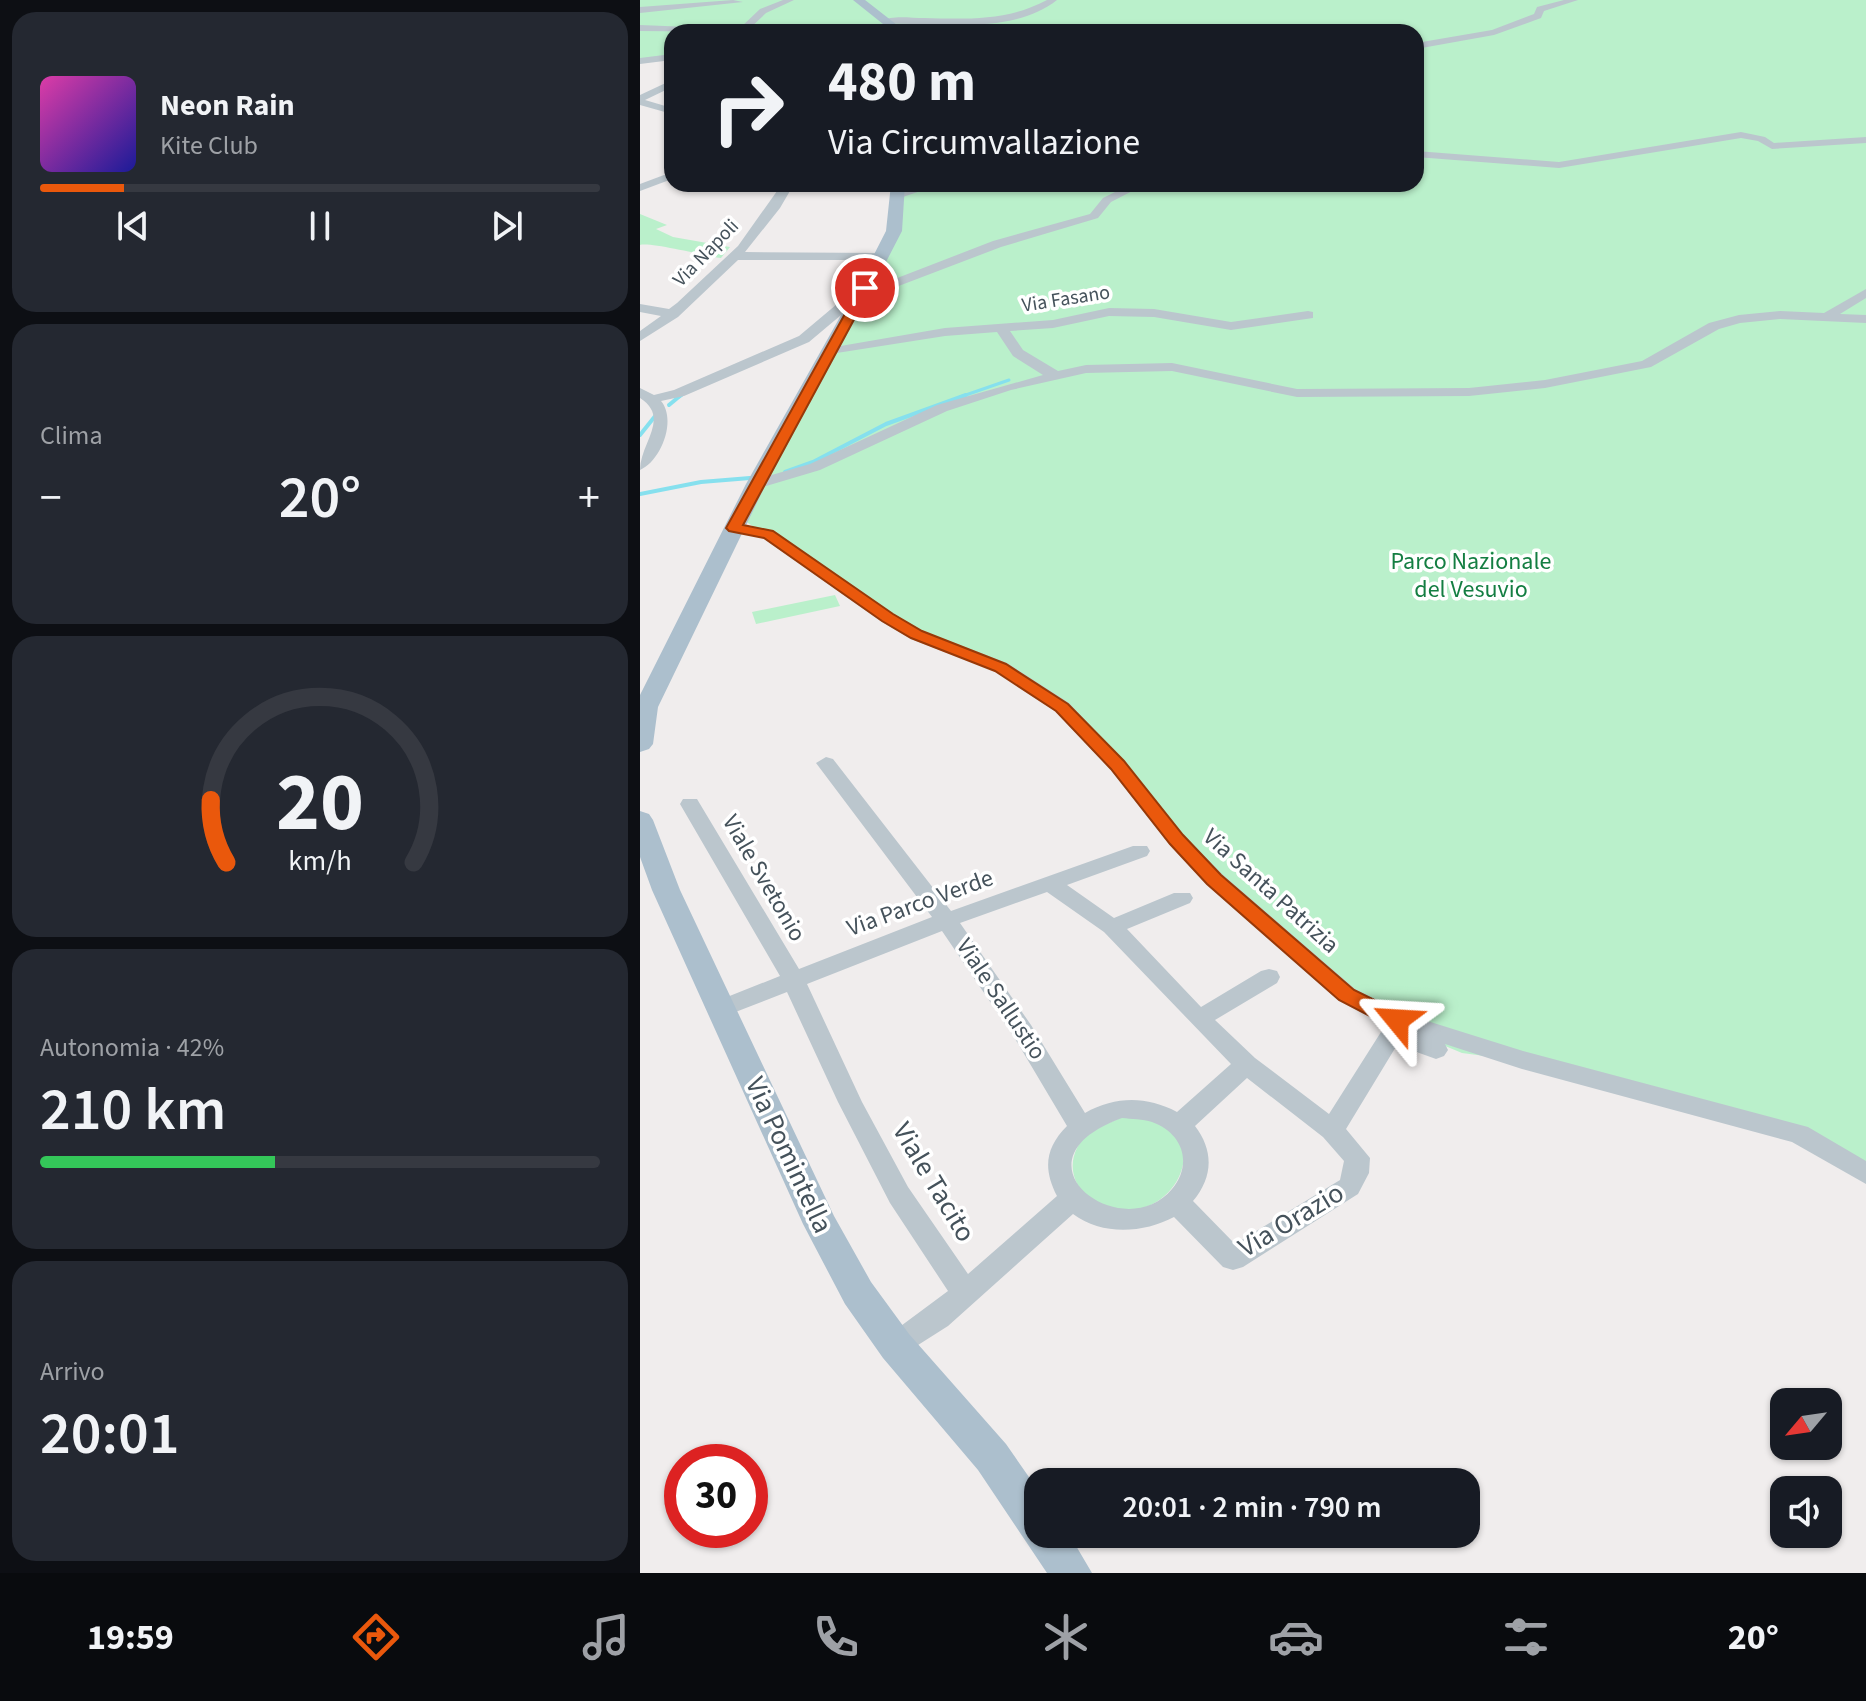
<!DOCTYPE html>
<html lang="it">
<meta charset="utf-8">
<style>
body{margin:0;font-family:"Source Sans 3",sans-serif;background:#242831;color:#f1f3f6;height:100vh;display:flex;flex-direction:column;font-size:30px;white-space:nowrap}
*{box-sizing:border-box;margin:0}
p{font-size:26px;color:#9ea1a6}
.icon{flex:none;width:44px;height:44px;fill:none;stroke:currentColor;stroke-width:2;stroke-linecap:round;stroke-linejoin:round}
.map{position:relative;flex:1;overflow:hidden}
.side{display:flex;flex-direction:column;gap:12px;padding:12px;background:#0d0f14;width:640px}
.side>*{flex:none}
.guide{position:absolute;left:24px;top:24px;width:760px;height:168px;border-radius:24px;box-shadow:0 2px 6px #0004;background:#171b24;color:#f1f3f6;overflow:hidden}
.needle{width:52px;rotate:241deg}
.controls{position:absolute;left:1130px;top:1388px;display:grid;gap:16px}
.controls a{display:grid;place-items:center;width:72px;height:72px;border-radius:16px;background:#171b24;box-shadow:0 2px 6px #0004;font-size:40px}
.speed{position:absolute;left:24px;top:1444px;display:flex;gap:16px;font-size:40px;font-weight:700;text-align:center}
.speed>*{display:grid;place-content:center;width:104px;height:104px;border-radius:50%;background:#171b24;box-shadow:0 2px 6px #0004;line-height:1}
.speed .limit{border:12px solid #d22;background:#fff;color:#111}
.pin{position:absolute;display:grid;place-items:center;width:68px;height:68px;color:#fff;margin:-34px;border:4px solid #fff;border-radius:50%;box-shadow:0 2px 8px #0007}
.me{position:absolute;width:88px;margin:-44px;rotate:297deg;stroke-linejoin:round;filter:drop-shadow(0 0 6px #0008)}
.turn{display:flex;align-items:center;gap:28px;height:168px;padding:0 32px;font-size:36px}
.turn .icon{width:104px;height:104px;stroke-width:2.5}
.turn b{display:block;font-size:56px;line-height:68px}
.big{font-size:60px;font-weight:600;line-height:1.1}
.side .tile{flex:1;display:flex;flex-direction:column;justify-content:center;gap:12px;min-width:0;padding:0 28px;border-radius:24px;background:#242831}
.side .dial{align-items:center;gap:0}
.dial svg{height:208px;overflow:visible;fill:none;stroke:#363941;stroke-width:7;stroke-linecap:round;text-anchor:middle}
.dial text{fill:#f1f3f6;stroke:none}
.song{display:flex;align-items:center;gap:24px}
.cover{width:96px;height:96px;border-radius:12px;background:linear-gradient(135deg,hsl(320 70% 55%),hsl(240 70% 35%))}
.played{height:8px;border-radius:4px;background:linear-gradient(90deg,#ea580c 15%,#363941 15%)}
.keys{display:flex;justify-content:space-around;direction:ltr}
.heat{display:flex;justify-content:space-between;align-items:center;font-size:44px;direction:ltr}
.charge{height:12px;border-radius:6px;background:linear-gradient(90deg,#34c759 42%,#363941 0)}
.trip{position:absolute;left:384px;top:1468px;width:456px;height:80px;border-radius:24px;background:#171b24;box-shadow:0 2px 6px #0004;font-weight:600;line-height:80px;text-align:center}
.tab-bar{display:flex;height:128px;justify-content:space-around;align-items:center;background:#090b0e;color:#9ea1a6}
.tab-bar .icon{width:56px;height:56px}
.tab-bar .active{color:#ea580c}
.tab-bar b{font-size:36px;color:#f1f3f6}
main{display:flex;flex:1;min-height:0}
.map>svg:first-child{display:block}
.green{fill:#baf0cb}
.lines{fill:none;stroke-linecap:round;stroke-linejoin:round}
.stream-far1{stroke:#86e0ee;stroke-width:3}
.stream{stroke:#86e0ee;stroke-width:4}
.minor{fill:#bbc6cd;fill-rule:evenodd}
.major{fill:#acbfcd;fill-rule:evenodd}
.major-bridge{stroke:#acbfcd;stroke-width:16}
.route{fill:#ea580c;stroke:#983908;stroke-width:2}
.labels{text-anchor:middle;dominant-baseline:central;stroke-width:7;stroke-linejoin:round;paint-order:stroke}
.far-street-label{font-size:20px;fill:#45525b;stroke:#fff}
.park-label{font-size:24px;fill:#147e42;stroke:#fff}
.street-label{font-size:24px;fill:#45525b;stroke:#fff}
.near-street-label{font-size:28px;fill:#45525b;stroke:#fff}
</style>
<main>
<section class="side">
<div class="tile">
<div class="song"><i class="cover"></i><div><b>Neon Rain</b><p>Kite Club</p></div></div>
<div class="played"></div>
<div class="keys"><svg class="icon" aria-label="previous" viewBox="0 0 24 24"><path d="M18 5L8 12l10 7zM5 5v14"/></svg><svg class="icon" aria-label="pause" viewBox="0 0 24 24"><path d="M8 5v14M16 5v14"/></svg><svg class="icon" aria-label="next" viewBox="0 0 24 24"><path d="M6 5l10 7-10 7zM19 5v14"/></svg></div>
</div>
<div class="tile"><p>Clima</p>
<div class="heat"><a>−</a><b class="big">20°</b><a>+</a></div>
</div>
<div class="tile dial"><svg viewBox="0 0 100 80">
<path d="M14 69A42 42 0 1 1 86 69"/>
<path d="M14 69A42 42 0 0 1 8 45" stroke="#ea580c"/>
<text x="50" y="56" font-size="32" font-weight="700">20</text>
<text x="50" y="72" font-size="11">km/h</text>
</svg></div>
<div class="tile"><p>Autonomia · 42%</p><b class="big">210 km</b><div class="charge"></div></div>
<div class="tile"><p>Arrivo</p><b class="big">20:01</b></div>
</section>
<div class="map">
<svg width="1226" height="1573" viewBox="0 0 1226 1573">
<rect width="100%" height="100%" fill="#f0eded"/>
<g class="green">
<path d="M 0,0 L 1226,0 L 1226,1175 L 1157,1135 L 860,1058 L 822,1053 L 762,1028 L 566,876 L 453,741 L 400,694 L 326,655 L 262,632 L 94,513 L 252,227 L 255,184 L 776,184 L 776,32 L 253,32 L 246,26 L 200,32 L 32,32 L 32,58 L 0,62 Z"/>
<path d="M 0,214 L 27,225 L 16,229 L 33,237 L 90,247 L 81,258 C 65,256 11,242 0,245 Z"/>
<path d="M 195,595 L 200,606 L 116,624 L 112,612 Z"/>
<path d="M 480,1118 C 596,1113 533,1245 455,1202 C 429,1187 425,1155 447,1135 C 455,1127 470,1123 480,1118 Z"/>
</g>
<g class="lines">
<g class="stream-far1">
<path d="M 39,397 L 42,395"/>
<path d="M 320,397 L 369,380"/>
</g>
<g class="stream">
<path d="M 29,405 L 41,395"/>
<path d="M 0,435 L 16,415"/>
<path d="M 145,472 L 173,462 L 246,424 L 326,395"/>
<path d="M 0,494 L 61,482 L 110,478"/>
</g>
<g class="minor">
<path d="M 93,0 L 103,2 L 0,13 L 0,7 Z"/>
<path d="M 143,0 L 154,0 L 126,13 L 106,32 L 0,31 L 0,25 L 99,29 L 120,9 Z"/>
<path d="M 407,0 L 417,0 C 371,36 300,22 245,24 L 241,21 C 252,15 270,18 284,18 C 327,19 368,21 407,0 Z"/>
<path d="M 924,0 L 938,0 L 904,11 L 901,18 L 854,35 L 776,49 L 776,43 L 852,30 L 894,14 L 897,7 Z"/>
<path d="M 32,54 L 32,60 L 0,64 L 0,58 Z"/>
<path d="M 32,80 L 32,87 L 5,100 L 32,108 L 32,114 L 0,105 L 0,95 Z"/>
<path d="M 1101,132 L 1125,137 L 1134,143 L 1226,137 L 1226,143 L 1132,149 L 1118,141 L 1101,138 L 919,168 L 776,157 L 776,151 L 919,162 Z"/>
<path d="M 32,172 L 32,179 L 0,191 L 0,184 Z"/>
<path d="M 142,184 L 154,184 L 140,208 L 105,252 L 241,253 L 247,257 L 245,260 L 98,260 L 38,317 L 0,341 L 0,331 L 21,316 L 0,312 L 0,304 L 29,309 L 37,303 L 98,246 Z"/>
<path d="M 284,184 L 301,184 L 257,199 L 251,196 Z"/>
<path d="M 491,184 L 506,184 L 471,202 L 458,218 L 361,247 L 235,295 L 213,305 L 169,342 L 44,396 L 21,401 C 37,420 21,461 0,470 C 0,443 31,418 0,398 L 0,388 L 14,395 L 34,390 L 159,336 L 203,299 L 353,241 L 450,214 L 463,198 Z"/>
<path d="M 1226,289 L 1226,298 L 1200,314 L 1226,315 L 1226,323 L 1140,319 L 1100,323 L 1079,329 L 1011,367 L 905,388 L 829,396 L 657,397 L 532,371 L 446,373 L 371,390 L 307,411 L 180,470 L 116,489 L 108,484 L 111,481 L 170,464 L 297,405 L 403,375 L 373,356 L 357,332 L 305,336 L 184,355 L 184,349 L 189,348 L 305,328 L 413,320 L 469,308 L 514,309 L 591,322 L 668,311 L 673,312 L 673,318 L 591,330 L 514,317 L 469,316 L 413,328 L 370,331 L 383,350 L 418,371 L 446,365 L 532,363 L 657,389 L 829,388 L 905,380 L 1002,361 L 1069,323 L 1099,315 L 1140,311 L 1184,313 Z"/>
<path d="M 94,523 L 134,531 L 254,614 L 283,631 L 367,663 L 429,703 L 484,761 L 543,834 L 582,874 L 715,989 L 765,1014 L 883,1051 L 1168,1127 L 1226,1161 L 1226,1184 L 1152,1142 L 882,1069 L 805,1044 L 808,1050 L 804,1056 L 796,1059 L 757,1045 L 706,1129 L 730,1158 L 729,1173 L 718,1194 L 603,1267 L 593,1270 L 583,1267 L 534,1217 C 504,1233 462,1236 433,1214 L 308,1326 L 256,1359 L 246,1355 L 242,1346 L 246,1337 L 308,1291 L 250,1203 L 198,1102 L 147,992 L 80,1018 L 72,1015 L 68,1009 L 72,1003 L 140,976 L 40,804 L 43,799 L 57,799 L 159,969 L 292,917 L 176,763 L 186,757 L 193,759 L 311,911 L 493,846 L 507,846 L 510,851 L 507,856 L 427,885 L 474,918 L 534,893 L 550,893 L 553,898 L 550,903 L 487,929 L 561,1007 L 621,971 L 629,969 L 637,971 L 640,977 L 637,983 L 575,1020 L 615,1058 L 689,1114 L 741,1032 L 754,1028 L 699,1001 L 566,884 L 529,844 L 470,769 L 415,711 L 355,671 L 271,639 L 242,622 L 123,538 L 88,531 L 88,525 ZM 407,892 L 464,932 L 591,1064 L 537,1112 C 506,1096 476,1096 445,1113 L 391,1025 L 320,923 ZM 302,931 L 374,1037 L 427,1126 C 405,1148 403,1169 417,1196 L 328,1274 L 268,1187 L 222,1102 L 167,984 ZM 607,1078 L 683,1137 L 704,1161 L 700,1180 L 595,1244 L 553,1201 C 573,1177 574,1151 555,1126 ZM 482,1118 C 491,1119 503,1119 512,1122 C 543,1133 553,1164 532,1189 C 483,1248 364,1161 482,1118 Z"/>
</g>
<g class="major">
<path d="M 213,0 L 225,0 L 266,32 L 253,32 Z"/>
<path d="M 251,184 L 265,184 L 262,231 L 231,291 L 219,291 L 217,288 L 246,231 Z"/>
<path d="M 217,296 L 225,301 L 126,484 L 18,707 L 13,744 L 9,749 L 0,752 L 0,695 L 106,484 L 209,301 Z"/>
<path d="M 0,811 L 9,814 L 13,820 L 40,890 L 194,1216 L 231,1282 L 269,1334 L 366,1444 L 398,1490 L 398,1534 L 429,1534 L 452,1573 L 407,1573 L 338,1470 L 243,1358 L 205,1304 L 163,1224 L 12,890 L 0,857 Z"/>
</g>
<path class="major-bridge" d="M 217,301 L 225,288"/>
</g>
<path class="route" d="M 221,285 L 231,288 L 103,525 L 133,531 L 253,614 L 282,631 L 366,664 L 428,704 L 484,761 L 543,835 L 581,875 L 714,990 L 765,1015 L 768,1020 L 765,1026 L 749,1026 L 699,1000 L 567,884 L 530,844 L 471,769 L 416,711 L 355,671 L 271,638 L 242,621 L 124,538 L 89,531 L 86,528 Z"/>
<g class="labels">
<g class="far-street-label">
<text transform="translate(66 253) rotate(-46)">Via Napoli</text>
<text transform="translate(426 299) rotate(-9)">Via Fasano</text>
</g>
<g class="park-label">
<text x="831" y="561">Parco Nazionale<tspan x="831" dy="28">del Vesuvio</tspan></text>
</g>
<g class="street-label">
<text transform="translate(124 878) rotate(60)">Viale Svetonio</text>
<text transform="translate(631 891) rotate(42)">Via Santa Patrizia</text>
<text transform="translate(280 903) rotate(-20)">Via Parco Verde</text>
<text transform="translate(361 999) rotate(56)">Viale Sallustio</text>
</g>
<g class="near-street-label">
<text transform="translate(149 1155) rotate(65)">Via Pomintella</text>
<text transform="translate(294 1182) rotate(59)">Viale Tacito</text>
<text transform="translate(651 1220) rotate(-31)">Via Orazio</text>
</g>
</g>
</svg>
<div class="controls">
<a><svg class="needle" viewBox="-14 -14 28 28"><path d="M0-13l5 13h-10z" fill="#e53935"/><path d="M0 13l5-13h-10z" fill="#9ea1a6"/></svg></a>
<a><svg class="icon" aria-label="sound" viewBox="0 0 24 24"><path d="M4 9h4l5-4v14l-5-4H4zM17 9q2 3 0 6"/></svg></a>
</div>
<div class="speed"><div class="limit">30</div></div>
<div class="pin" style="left:225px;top:288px;background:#d93025"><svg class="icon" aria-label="arrive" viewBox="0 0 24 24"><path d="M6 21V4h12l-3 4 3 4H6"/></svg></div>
<svg class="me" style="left:757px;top:1020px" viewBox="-20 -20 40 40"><path d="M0-17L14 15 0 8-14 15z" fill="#ea580c" stroke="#fff" stroke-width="4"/></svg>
<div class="trip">20:01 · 2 min · 790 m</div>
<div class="guide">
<div class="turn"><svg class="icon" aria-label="right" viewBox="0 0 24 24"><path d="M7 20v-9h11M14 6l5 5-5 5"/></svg><div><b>480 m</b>Via Circumvallazione</div></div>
</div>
</div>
</main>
<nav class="tab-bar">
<b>19:59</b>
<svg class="icon active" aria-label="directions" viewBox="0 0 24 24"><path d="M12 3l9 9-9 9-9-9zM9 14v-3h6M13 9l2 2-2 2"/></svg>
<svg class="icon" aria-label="music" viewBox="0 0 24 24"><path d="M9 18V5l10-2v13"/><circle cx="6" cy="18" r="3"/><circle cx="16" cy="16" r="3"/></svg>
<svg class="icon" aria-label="phone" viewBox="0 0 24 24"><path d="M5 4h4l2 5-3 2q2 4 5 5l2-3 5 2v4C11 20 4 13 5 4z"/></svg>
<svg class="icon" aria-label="climate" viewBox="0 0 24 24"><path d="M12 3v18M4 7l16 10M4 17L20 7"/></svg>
<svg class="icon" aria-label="car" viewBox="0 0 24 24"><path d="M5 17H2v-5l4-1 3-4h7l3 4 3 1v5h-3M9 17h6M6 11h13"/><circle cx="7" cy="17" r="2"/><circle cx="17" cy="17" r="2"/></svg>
<svg class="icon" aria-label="filters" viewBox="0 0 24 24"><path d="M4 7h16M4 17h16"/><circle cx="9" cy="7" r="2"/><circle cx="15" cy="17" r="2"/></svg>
<b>20°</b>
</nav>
